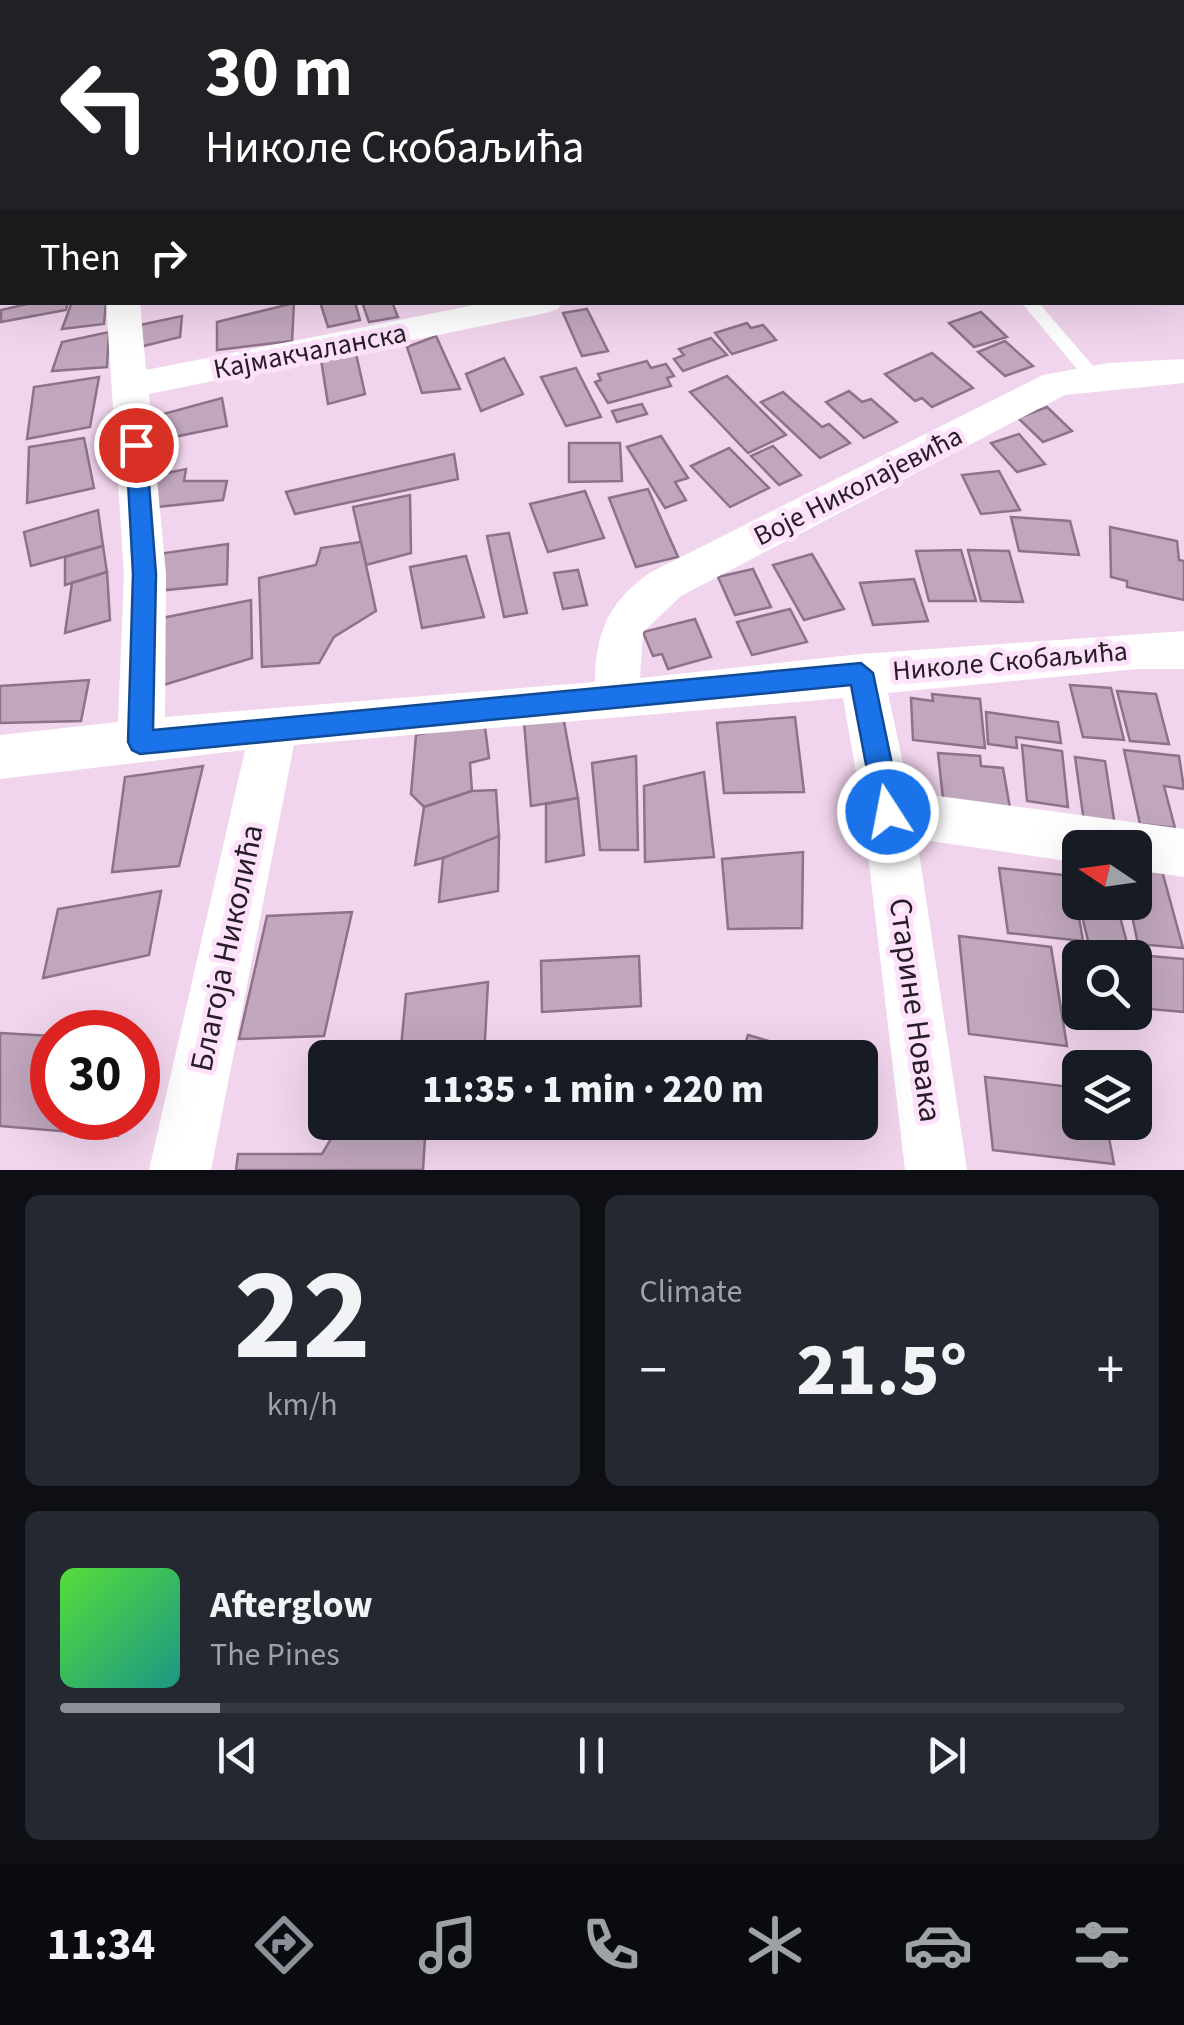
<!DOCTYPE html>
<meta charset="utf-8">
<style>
body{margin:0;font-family:"Source Sans 3",sans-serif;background:#242831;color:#f1f3f6;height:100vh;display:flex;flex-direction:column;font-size:38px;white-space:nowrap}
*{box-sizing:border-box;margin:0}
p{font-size:32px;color:#9ea1a6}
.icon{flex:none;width:55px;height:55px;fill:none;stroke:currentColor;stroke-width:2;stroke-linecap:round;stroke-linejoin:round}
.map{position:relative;height:1170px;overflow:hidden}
.sheet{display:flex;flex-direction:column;gap:25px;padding:25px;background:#0d0f14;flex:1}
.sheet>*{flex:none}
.banner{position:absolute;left:0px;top:0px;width:1185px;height:305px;box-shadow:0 10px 40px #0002;background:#202124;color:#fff;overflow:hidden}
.needle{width:65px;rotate:283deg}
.fabs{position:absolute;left:1062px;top:830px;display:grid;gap:20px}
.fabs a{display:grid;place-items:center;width:90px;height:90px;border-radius:15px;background:#171b24;box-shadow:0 10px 40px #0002;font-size:50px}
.speed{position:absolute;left:30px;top:1010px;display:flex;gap:20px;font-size:50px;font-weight:700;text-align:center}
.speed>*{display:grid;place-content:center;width:130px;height:130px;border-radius:50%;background:#171b24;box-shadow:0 10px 40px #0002;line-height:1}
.speed .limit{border:15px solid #d22;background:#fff;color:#111}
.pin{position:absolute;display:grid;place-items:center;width:85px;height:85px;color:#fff;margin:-42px;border:5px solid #fff;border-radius:50%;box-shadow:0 2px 10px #0007}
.me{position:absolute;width:110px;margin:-55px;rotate:349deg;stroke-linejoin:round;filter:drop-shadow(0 0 8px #0008)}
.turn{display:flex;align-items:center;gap:35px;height:210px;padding:0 40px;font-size:45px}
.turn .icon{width:130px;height:130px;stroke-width:2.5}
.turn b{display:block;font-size:70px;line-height:85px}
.then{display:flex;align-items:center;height:95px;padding:0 40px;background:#0003;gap:20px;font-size:38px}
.big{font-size:75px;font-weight:800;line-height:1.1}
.sheet .tile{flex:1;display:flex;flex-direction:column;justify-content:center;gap:15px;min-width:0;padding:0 35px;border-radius:15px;background:#242831}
.sheet .dial{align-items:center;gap:0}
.dial b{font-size:130px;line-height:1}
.song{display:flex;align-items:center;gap:30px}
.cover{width:120px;height:120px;border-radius:15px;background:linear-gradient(135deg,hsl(110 70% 55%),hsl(170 70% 35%))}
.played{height:10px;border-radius:5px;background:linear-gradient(90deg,#8c9099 15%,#363941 15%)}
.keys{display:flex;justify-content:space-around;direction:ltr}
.heat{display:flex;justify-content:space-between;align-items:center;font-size:55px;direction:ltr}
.sheet .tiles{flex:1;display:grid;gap:25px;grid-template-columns:1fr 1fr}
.tile:last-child{grid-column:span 2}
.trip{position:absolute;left:308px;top:1040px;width:570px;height:100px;border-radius:15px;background:#171b24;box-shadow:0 10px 40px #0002;font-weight:800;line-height:100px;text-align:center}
.dock{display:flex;height:160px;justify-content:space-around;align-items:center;background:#090b0e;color:#9ea1a6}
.dock .icon{width:70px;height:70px}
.dock .on{color:#8c9099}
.dock b{font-size:45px;color:#f1f3f6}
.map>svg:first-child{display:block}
.building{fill:#c1a7be;stroke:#8c7389;stroke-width:2.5}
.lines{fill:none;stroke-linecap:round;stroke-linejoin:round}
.service{fill:#fff;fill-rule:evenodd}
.minor{fill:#fff;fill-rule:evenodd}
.route{fill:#1a73e8;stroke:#114b97;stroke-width:2.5}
.labels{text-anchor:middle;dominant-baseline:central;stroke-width:10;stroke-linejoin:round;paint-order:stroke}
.street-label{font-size:28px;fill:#271d26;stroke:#fee2fb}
.near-street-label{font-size:32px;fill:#271d26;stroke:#fee2fb}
</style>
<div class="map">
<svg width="1184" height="1170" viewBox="0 0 1184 1170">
<rect width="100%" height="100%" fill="#f1d5ee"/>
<g class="building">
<path d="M 745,0 L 851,0 L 854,2 L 748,2 Z"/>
<path d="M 36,302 L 68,302 L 66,310 L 1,322 L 1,310 Z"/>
<path d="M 72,302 L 106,302 L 104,324 L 62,329 Z"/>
<path d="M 320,302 L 355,302 L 360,320 L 328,327 Z"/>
<path d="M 362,302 L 392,302 L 398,317 L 369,322 Z"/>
<path d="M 294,303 L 292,341 L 217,350 L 217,322 Z"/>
<path d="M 587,309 L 608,351 L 582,356 L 563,313 Z"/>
<path d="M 981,312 L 1007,337 L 974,347 L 949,323 Z"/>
<path d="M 182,316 L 180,337 L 136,348 L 135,326 Z"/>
<path d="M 747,323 L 751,328 L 763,325 L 776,340 L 732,354 L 715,333 Z"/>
<path d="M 109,332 L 107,367 L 52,371 L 62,342 Z"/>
<path d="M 436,336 L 460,389 L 422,393 L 407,347 Z"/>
<path d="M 711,338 L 727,355 L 683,371 L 674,359 L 684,355 L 679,349 Z"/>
<path d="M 1005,341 L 1033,366 L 1005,376 L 978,352 Z"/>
<path d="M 355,349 L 365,394 L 328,404 L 320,353 Z"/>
<path d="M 932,353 L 973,388 L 932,407 L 922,398 L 915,401 L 885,374 Z"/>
<path d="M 504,358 L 523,394 L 481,411 L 466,374 Z"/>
<path d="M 647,361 L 651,368 L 666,364 L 674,376 L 667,378 L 671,386 L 608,403 L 595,382 L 601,380 L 598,374 Z"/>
<path d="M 576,368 L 601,417 L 566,426 L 541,377 Z"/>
<path d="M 727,376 L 786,435 L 748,453 L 690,392 Z"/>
<path d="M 99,377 L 90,427 L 27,439 L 34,387 Z"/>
<path d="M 849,391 L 862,402 L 871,399 L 897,422 L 864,438 L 826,402 Z"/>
<path d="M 783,392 L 822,427 L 829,424 L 850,443 L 820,458 L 761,402 Z"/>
<path d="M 222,398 L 227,426 L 160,440 L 152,417 Z"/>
<path d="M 642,404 L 647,414 L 617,422 L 612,411 Z"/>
<path d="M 1047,407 L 1072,431 L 1043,442 L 1018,418 Z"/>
<path d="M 1019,434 L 1045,464 L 1017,472 L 991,443 Z"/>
<path d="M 661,436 L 688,478 L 675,482 L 686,500 L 665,508 L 627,447 Z"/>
<path d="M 84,438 L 94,488 L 27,503 L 29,447 Z"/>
<path d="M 569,443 L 620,443 L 622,481 L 569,482 Z"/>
<path d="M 773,446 L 801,475 L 779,485 L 751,456 Z"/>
<path d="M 729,448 L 769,488 L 730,507 L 691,466 Z"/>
<path d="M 454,454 L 458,479 L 295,514 L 286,492 Z"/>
<path d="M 186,469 L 184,481 L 227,481 L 223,500 L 156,507 L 156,475 Z"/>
<path d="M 999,471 L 1020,510 L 981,514 L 962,475 Z"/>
<path d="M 648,489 L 678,557 L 636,567 L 609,498 Z"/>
<path d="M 585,491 L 604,538 L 548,552 L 530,504 Z"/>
<path d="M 410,495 L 411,553 L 366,565 L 353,507 Z"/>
<path d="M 98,510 L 103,546 L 31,566 L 24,532 Z"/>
<path d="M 1011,517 L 1070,521 L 1079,555 L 1019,551 Z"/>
<path d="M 1110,527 L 1177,541 L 1179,560 L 1184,561 L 1184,600 L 1127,587 L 1127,581 L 1111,577 Z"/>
<path d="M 509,533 L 527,613 L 504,617 L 487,536 Z"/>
<path d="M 361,542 L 376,611 L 334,637 L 319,663 L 262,667 L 259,578 L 316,565 L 321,548 Z"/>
<path d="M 228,544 L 227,584 L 156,591 L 158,554 Z"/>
<path d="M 103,546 L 107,572 L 65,585 L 65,557 Z"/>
<path d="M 961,550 L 976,601 L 929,601 L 916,551 Z"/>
<path d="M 968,550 L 1009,551 L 1023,602 L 981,601 Z"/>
<path d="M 812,554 L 844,609 L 804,620 L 773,565 Z"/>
<path d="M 466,556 L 484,617 L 422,628 L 410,567 Z"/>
<path d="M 753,569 L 771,607 L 735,615 L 718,577 Z"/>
<path d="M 578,570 L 587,605 L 563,609 L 554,573 Z"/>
<path d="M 107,572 L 110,620 L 65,633 L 72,583 Z"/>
<path d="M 914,579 L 928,621 L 873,625 L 860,583 Z"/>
<path d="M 251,600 L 252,658 L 157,687 L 157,619 Z"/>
<path d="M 790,609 L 807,642 L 752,655 L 737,622 Z"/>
<path d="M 695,619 L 711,657 L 668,669 L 662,654 L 653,656 L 643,632 Z"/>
<path d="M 89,680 L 81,721 L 0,723 L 0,686 Z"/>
<path d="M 1070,685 L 1111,688 L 1124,740 L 1083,737 Z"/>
<path d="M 1117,691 L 1156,694 L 1169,744 L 1130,741 Z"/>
<path d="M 932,694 L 980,699 L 985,748 L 913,740 L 911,698 L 933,701 Z"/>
<path d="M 986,712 L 1058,722 L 1061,743 L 1016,737 L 1017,748 L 988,744 Z"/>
<path d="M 563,716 L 578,798 L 531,806 L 524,722 Z"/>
<path d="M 795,717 L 804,792 L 724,793 L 717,723 Z"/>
<path d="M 484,720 L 489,758 L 470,763 L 472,791 L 424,807 L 411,794 L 416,735 Z"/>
<path d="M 1022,745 L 1062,751 L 1068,807 L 1027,801 Z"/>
<path d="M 1124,750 L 1179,756 L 1184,789 L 1164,786 L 1175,828 L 1140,824 Z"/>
<path d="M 938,753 L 980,756 L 981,766 L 1003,768 L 1011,814 L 944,808 Z"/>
<path d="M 636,756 L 638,850 L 600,850 L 592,763 Z"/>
<path d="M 1075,757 L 1105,761 L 1115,826 L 1084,822 Z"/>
<path d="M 203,766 L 179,866 L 112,872 L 125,777 Z"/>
<path d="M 704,772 L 714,857 L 645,862 L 644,786 Z"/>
<path d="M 496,790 L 499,836 L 458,854 L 415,865 L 424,807 L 472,791 Z"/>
<path d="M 578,798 L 584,855 L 546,862 L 546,804 Z"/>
<path d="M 499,836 L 498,891 L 439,902 L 443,858 Z"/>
<path d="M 803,852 L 802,928 L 728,929 L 722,859 Z"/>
<path d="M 1069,860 L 1080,861 L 1080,902 L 1116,902 L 1127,943 L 1088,941 Z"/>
<path d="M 999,868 L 1072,876 L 1083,941 L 1008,933 Z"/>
<path d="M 1135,869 L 1162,871 L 1183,948 L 1138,944 L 1131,911 L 1142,912 Z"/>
<path d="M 161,891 L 149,955 L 43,978 L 58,909 Z"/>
<path d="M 352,912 L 324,1036 L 239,1039 L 267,916 Z"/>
<path d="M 959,936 L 1051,947 L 1067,1046 L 969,1034 Z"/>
<path d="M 1128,954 L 1184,959 L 1184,1012 L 1140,1008 L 1135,958 Z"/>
<path d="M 639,956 L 641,1006 L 542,1012 L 541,961 Z"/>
<path d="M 488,982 L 484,1058 L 400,1058 L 406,994 Z"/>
<path d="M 0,1033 L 52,1036 L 52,1118 L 122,1118 L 118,1136 L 0,1126 Z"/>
<path d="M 748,1035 L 779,1044 L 780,1058 L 740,1058 Z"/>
<path d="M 985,1077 L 1080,1088 L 1080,1122 L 1106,1122 L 1114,1164 L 993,1150 Z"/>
<path d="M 341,1122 L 426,1122 L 423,1170 L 236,1170 L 238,1154 L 322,1154 Z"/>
<path d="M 595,1122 L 676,1122 L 675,1130 L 594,1130 Z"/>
</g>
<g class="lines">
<path class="service" d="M 1021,302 L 1038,302 L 1099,373 L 1099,381 L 1087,381 Z"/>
<g class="minor">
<path d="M 95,0 L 119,0 L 120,2 L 96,2 Z"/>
<rect x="564" y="0" width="24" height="2"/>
<path d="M 2,249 L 2,269 L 0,270 L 0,250 Z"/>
<path d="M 106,302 L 140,302 L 146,370 L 490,302 L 562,302 L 558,309 L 546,313 L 149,394 L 166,574 L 165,717 L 595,682 C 595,632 610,600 651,572 L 1043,375 L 1108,363 L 1184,359 L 1184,383 L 1065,395 L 681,596 L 643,632 L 640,678 L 861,654 L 1184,631 L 1184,669 L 1138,669 L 888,693 L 909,792 L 1184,829 L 1184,877 L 1135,870 L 1135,848 L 1080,848 L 1080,863 L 917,839 L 967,1170 L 905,1170 L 863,812 L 843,698 L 294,745 L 211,1170 L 149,1170 L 245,750 L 0,779 L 0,735 L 118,722 L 124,574 Z"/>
</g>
</g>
<path class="route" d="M 136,438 L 146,445 L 156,574 L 153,730 L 861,663 L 873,673 L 902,812 L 898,821 L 888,824 L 879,821 L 875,812 L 851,685 L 140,754 L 132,750 L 128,742 L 133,574 L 126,445 Z"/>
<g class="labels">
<g class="street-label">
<text transform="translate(310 351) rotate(-11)">Кајмакчаланска</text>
<text transform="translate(858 486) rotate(-27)">Воје Николајевића</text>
<text transform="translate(1010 661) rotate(-5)">Николе Скобаљића</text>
</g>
<g class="near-street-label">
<text transform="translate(227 948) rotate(-78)">Благоја Николића</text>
<text transform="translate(915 1010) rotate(82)">Старине Новака</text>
</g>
</g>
</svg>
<div class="fabs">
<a><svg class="needle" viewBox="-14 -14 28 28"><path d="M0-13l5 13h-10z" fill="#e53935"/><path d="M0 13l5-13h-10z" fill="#9ea1a6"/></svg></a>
<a><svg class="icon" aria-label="search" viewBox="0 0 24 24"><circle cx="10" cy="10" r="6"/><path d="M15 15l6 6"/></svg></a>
<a><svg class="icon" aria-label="layers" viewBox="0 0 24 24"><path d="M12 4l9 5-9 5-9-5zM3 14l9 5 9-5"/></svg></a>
</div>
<div class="speed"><div class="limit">30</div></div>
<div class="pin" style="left:136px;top:445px;background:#d93025"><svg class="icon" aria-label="arrive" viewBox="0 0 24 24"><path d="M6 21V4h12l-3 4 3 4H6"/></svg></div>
<svg class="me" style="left:888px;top:812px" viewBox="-20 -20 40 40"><circle r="17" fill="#1a73e8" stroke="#fff" stroke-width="3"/><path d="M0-11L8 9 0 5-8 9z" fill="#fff"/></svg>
<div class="trip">11:35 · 1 min · 220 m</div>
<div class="banner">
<div class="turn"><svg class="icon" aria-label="left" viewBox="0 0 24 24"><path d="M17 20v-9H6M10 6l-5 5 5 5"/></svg><div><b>30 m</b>Николе Скобаљића</div></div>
<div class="then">Then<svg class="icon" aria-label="right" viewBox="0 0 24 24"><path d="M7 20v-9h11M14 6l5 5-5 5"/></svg></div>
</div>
</div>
<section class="sheet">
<div class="tiles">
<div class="tile dial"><b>22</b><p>km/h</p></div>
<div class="tile"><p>Climate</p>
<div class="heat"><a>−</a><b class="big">21.5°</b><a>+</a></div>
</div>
<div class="tile">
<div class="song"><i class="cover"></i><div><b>Afterglow</b><p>The Pines</p></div></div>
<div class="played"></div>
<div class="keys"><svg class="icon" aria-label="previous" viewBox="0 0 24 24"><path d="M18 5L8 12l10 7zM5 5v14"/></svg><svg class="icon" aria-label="pause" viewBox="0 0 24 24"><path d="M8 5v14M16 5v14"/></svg><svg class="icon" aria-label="next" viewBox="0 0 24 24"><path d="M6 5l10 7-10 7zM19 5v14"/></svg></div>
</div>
</div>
</section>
<nav class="dock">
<b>11:34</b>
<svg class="icon on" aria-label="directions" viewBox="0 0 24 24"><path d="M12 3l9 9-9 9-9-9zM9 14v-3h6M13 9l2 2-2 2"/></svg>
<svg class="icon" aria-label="music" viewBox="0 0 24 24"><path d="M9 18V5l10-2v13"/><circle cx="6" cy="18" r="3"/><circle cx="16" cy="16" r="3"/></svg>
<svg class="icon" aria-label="phone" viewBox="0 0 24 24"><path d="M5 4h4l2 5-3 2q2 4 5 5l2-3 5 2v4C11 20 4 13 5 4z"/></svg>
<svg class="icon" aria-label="climate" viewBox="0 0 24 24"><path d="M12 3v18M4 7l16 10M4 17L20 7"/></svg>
<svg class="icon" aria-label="car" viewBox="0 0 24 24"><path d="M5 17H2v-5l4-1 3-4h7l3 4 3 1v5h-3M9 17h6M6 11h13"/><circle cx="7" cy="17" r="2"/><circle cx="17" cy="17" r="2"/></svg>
<svg class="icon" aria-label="filters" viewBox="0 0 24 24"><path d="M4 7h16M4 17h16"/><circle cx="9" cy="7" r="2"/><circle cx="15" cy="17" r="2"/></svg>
</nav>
